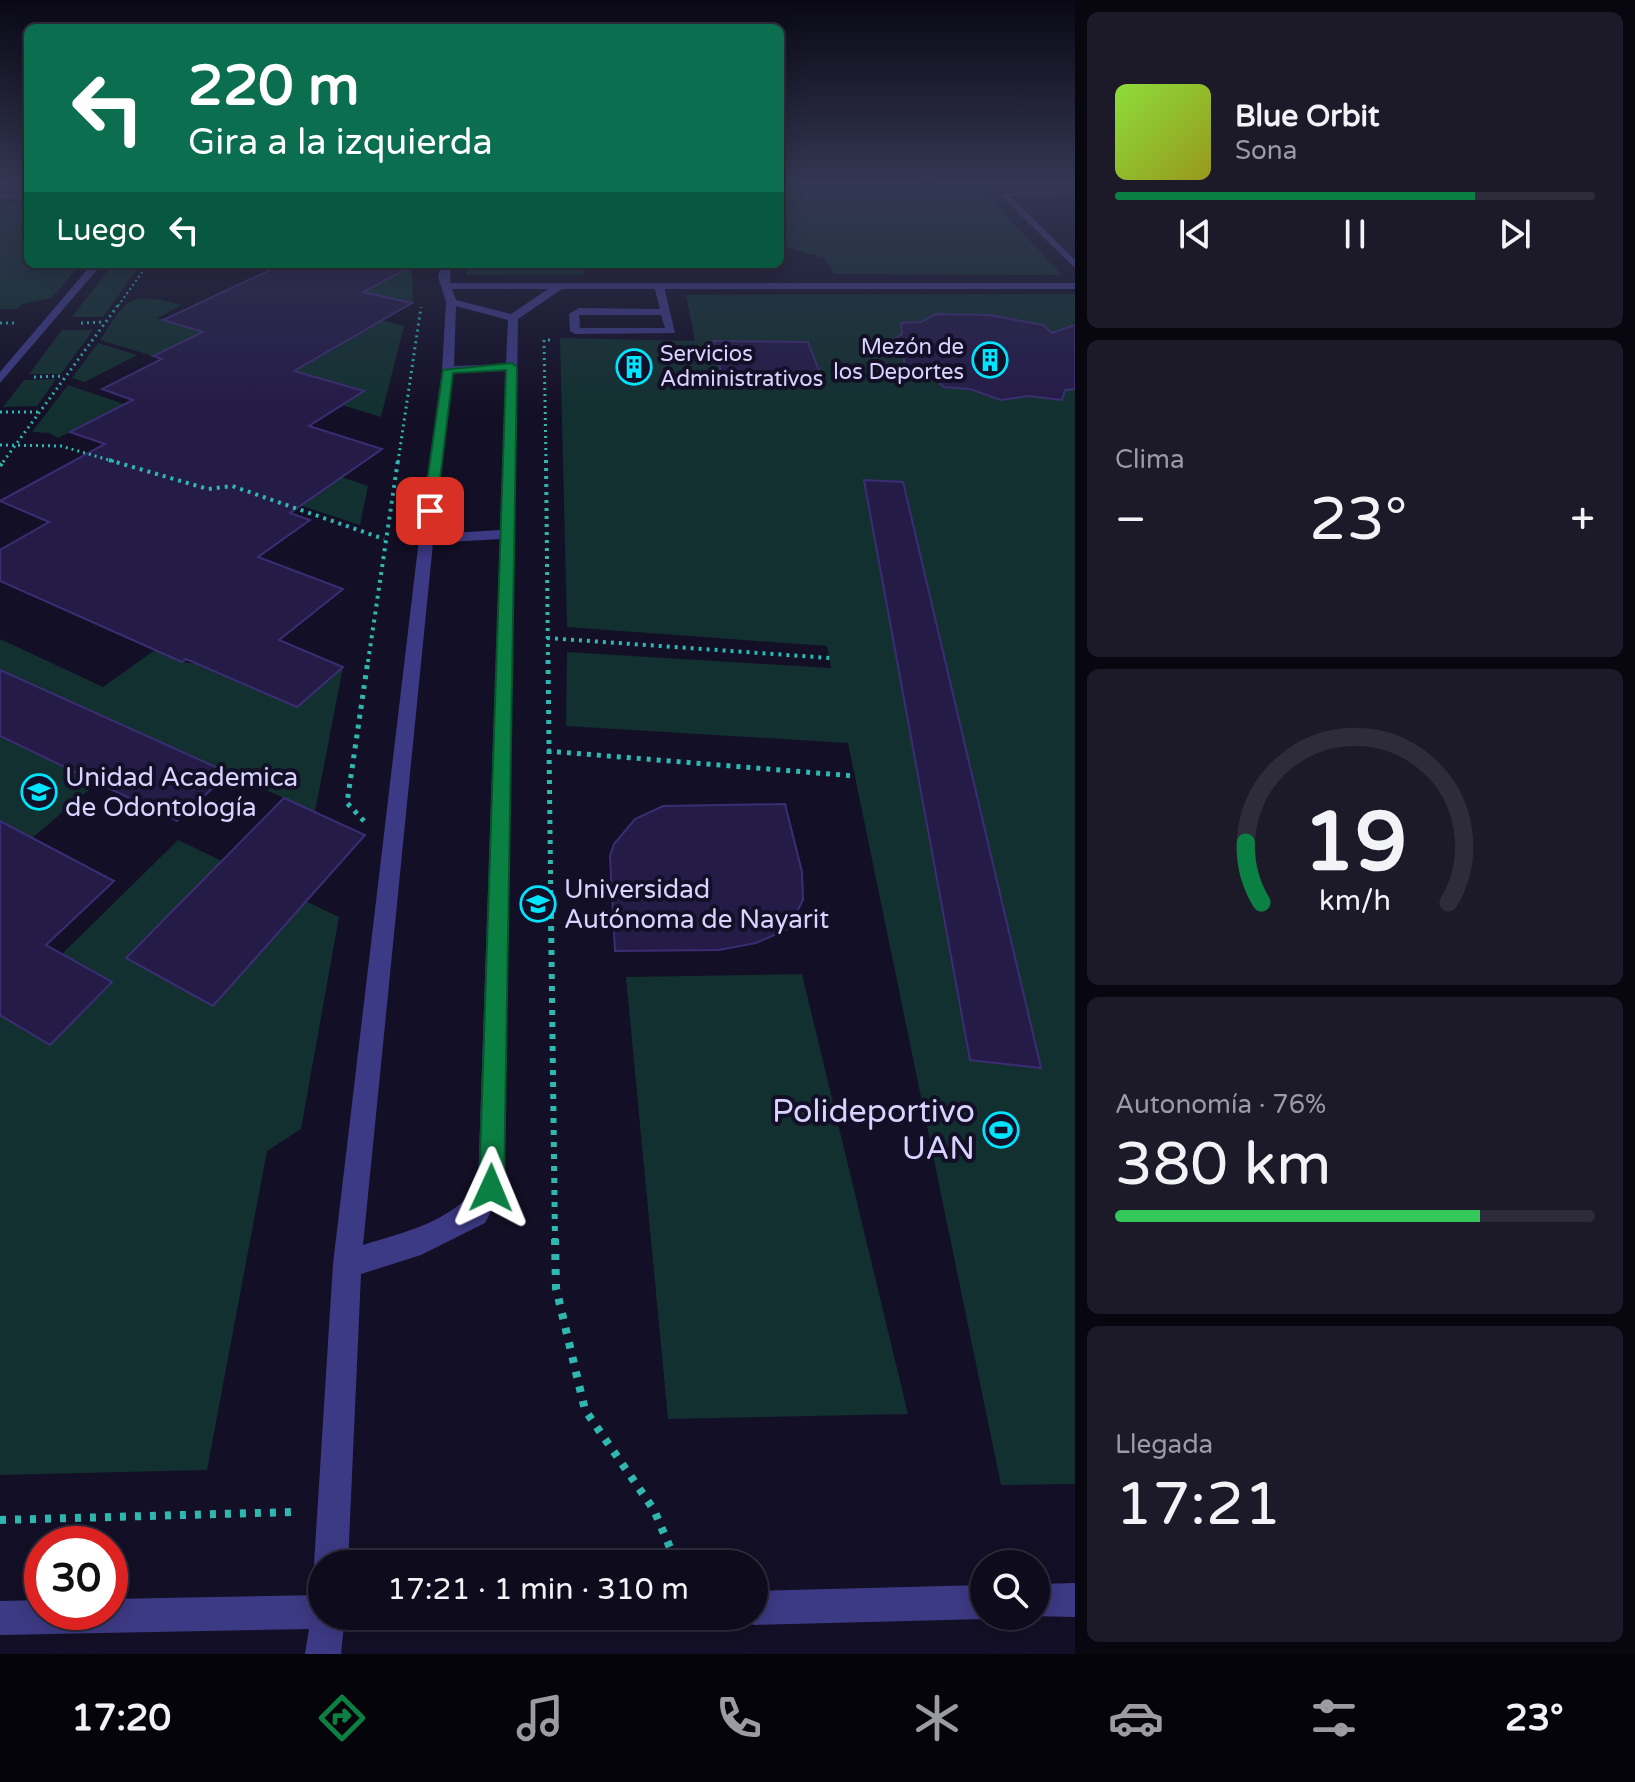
<!DOCTYPE html>
<html lang="es">
<meta charset="utf-8">
<style>
body{margin:0;font-family:"Varela Round",sans-serif;background:#1c1929;color:#f1f3f6;height:100vh;display:flex;flex-direction:column;font-size:30px;white-space:nowrap}
*{box-sizing:border-box;margin:0}
p{font-size:26px;color:#9b9ba3}
.icon{flex:none;width:44px;height:44px;fill:none;stroke:currentColor;stroke-width:2;stroke-linecap:round;stroke-linejoin:round}
.map{position:relative;flex:1;overflow:hidden}
.side{display:flex;flex-direction:column;gap:12px;padding:12px;background:#08060f;width:560px}
.side>*{flex:none}
.hud{position:absolute;left:24px;top:24px;width:760px;height:244px;border-radius:12px;box-shadow:0 4px 20px #0003,0 0 0 2px #2e2b3b;background:#0b6e4f;color:#fff;overflow:hidden}
.tools{position:absolute;left:970px;top:1550px;display:grid;gap:16px}
.tools a{display:grid;place-items:center;width:80px;height:80px;border-radius:50%;background:#0e0b1c;box-shadow:0 4px 20px #0003,0 0 0 2px #2e2b3b;font-size:40px}
.speed{position:absolute;left:24px;top:1526px;display:flex;gap:16px;font-size:40px;font-weight:700;text-align:center}
.speed>*{display:grid;place-content:center;width:104px;height:104px;border-radius:50%;background:#0e0b1c;box-shadow:0 4px 20px #0003,0 0 0 2px #2e2b3b;line-height:1}
.speed .limit{border:12px solid #d22;background:#fff;color:#111}
.pin{position:absolute;display:grid;place-items:center;width:68px;height:68px;color:#fff;margin:-34px;border-radius:16px;box-shadow:0 4px 12px #0006}
.me{position:absolute;width:88px;margin:-44px;rotate:1deg;stroke-linejoin:round;filter:drop-shadow(0 0 6px #0008)}
.turn{display:flex;align-items:center;gap:28px;height:168px;padding:0 32px;font-size:36px}
.turn .icon{width:104px;height:104px;stroke-width:2.5}
.turn b{display:block;font-size:56px;line-height:68px}
.then{display:flex;align-items:center;height:76px;padding:0 32px;background:#0003;gap:16px;font-size:30px}
.big{font-size:60px;font-weight:600;line-height:1.1}
.side .tile{flex:1;display:flex;flex-direction:column;justify-content:center;gap:12px;min-width:0;padding:0 28px;border-radius:12px;background:#1c1929}
.side .dial{align-items:center;gap:0}
.dial svg{height:208px;overflow:visible;fill:none;stroke:#2e2b3b;stroke-width:7;stroke-linecap:round;text-anchor:middle}
.dial text{fill:#f1f3f6;stroke:none}
.song{display:flex;align-items:center;gap:24px}
.cover{width:96px;height:96px;border-radius:12px;background:linear-gradient(135deg,hsl(90 70% 55%),hsl(60 70% 35%))}
.played{height:8px;border-radius:4px;background:linear-gradient(90deg,#0b8043 75%,#2e2b3b 75%)}
.keys{display:flex;justify-content:space-around;direction:ltr}
.heat{display:flex;justify-content:space-between;align-items:center;font-size:44px;direction:ltr}
.charge{height:12px;border-radius:6px;background:linear-gradient(90deg,#34c759 76%,#2e2b3b 0)}
.trip{position:absolute;left:308px;top:1550px;width:460px;height:80px;border-radius:40px;background:#0e0b1c;box-shadow:0 4px 20px #0003,0 0 0 2px #2e2b3b;font-weight:600;line-height:80px;text-align:center}
.tabs{display:flex;height:128px;justify-content:space-around;align-items:center;background:#06040b;color:#9b9ba3}
.tabs .icon{width:56px;height:56px}
.tabs .active{color:#0b8043}
.tabs b{font-size:36px;color:#f1f3f6}
main{display:flex;flex:1;min-height:0}
.map>svg:first-child{display:block}
.green{fill:#12302f}
.building{fill:#241b47;stroke:#3b2d73;stroke-width:2}
.lines{fill:none;stroke-linecap:round;stroke-linejoin:round}
.path-far5{stroke:#2fb8b0;stroke-width:2;stroke-dasharray:2 3;stroke-linecap:butt}
.path-far4{stroke:#2fb8b0;stroke-width:3;stroke-dasharray:2 4;stroke-linecap:butt}
.path-far3{stroke:#2fb8b0;stroke-width:4;stroke-dasharray:3 5;stroke-linecap:butt}
.path-far2{stroke:#2fb8b0;stroke-width:5;stroke-dasharray:4 6;stroke-linecap:butt}
.path-far1{stroke:#2fb8b0;stroke-width:6;stroke-dasharray:5 7;stroke-linecap:butt}
.path{stroke:#2fb8b0;stroke-width:8;stroke-dasharray:6 9;stroke-linecap:butt}
.lane{fill:#3d3a85;fill-rule:evenodd}
.street{fill:#3d3a85;fill-rule:evenodd}
.route{fill:#0b8043;stroke:#07532c;stroke-width:2}
.labels{text-anchor:middle;dominant-baseline:central;stroke-width:8;stroke-linejoin:round;paint-order:stroke}
.far-poi-label{font-size:22px;fill:#d9d4ff;stroke:#130f26;text-anchor:end}
.poi-label{font-size:26px;fill:#d9d4ff;stroke:#130f26;text-anchor:start}
.near-poi-label{font-size:32px;fill:#d9d4ff;stroke:#130f26;text-anchor:end}
</style>
<main>
<div class="map">
<svg width="1075" height="1654" viewBox="0 0 1075 1654">
<rect width="100%" height="100%" fill="#130f26"/>
<g class="green">
<path d="M 780,182 L 1075,182 L 1075,185 L 977,185 L 1062,275 L 834,274 L 824,258 L 780,245 L 780,215 L 784,214 L 780,208 Z"/>
<path d="M 12,203 L 28,203 L 28,264 L 80,264 L 52,298 L 22,304 L 17,309 L 0,309 L 0,215 Z"/>
<path d="M 113,264 L 141,264 L 103,317 L 72,317 Z"/>
<path d="M 242,264 L 412,264 L 413,304 Z"/>
<path d="M 468,264 L 584,264 L 584,275 L 466,275 Z"/>
<path d="M 1075,294 L 1075,1484 L 1001,1485 L 848,743 L 566,726 L 567,652 L 831,668 L 827,646 L 567,627 L 560,338 L 695,341 L 686,295 Z"/>
<path d="M 217,295 L 364,331 L 382,320 L 404,326 L 381,417 L 342,405 L 363,391 L 183,342 L 153,356 L 100,340 C 130,295 128,292 182,305 L 157,318 L 163,320 Z"/>
<path d="M 62,330 L 93,330 L 61,374 L 29,374 Z"/>
<path d="M 98,343 L 137,355 L 85,382 L 72,378 Z"/>
<path d="M 56,379 L 37,406 L 3,407 L 24,380 Z"/>
<path d="M 68,385 L 124,404 L 58,438 L 49,433 L 32,432 Z"/>
<path d="M 192,425 L 368,486 L 360,525 L 293,503 Z"/>
<path d="M 0,639 L 103,687 L 155,650 L 182,662 L 199,664 L 297,707 L 343,667 L 315,812 L 0,670 Z"/>
<path d="M 0,736 L 97,783 L 32,838 L 0,821 Z"/>
<path d="M 178,840 L 339,917 L 301,1129 L 267,1151 L 207,1470 L 0,1475 L 0,1015 L 50,1045 L 62,954 Z"/>
<path d="M 802,974 L 908,1414 L 668,1419 L 626,977 Z"/>
</g>
<g class="building">
<path d="M 283,264 L 416,264 L 363,292 L 412,303 L 294,371 L 364,391 L 309,426 L 382,449 L 290,513 L 310,520 L 258,557 L 343,589 L 279,640 L 343,667 L 297,707 L 186,659 L 182,662 L 0,581 L 0,550 L 49,522 L 0,501 L 105,444 L 70,432 L 133,400 L 102,389 L 162,359 L 153,356 L 203,332 L 163,320 Z"/>
<path d="M 936,314 L 989,315 L 1043,325 L 1052,333 L 1075,325 L 1075,389 L 1065,390 L 1062,400 L 1028,396 L 1001,400 L 970,389 L 944,387 L 932,376 L 905,366 L 903,354 L 887,344 L 902,334 L 901,323 L 921,322 Z"/>
<path d="M 713,341 L 808,342 L 821,376 L 722,375 Z"/>
<path d="M 864,480 L 903,482 L 1041,1068 L 970,1060 Z"/>
<path d="M 0,670 L 229,773 L 177,821 L 0,736 Z"/>
<path d="M 284,798 L 365,835 L 213,1006 L 126,958 Z"/>
<path d="M 785,804 L 802,872 L 803,900 L 788,929 L 756,943 L 719,950 L 615,951 L 610,856 L 614,844 L 635,819 L 663,806 Z"/>
<path d="M 0,821 L 114,881 L 46,945 L 112,982 L 50,1045 L 0,1015 Z"/>
</g>
<g class="lines">
<g class="path-far5">
<path d="M 909,182 L 980,188"/>
<path d="M 118,306 L 148,264"/>
</g>
<g class="path-far4">
<path d="M 0,323 L 15,323"/>
<path d="M 81,323 L 105,322"/>
<path d="M 34,377 L 64,376"/>
<path d="M 0,412 L 38,412"/>
<path d="M 0,445 L 61,446 L 116,462"/>
<path d="M 3,462 L 119,304"/>
<path d="M 398,462 L 421,307"/>
<path d="M 546,462 L 544,340 L 553,340"/>
</g>
<g class="path-far3">
<path d="M 109,460 L 208,489 L 232,486 L 384,539"/>
<path d="M 546,460 L 548,662"/>
<path d="M 0,466 L 4,460"/>
<path d="M 547,638 L 830,658"/>
<path d="M 368,662 L 398,460"/>
</g>
<g class="path-far2">
<path d="M 548,660 L 551,916"/>
<path d="M 547,751 L 854,776"/>
<path d="M 364,821 L 347,803 L 368,660"/>
</g>
<path class="path-far1" d="M 551,914 L 555,1241"/>
<g class="path">
<path d="M 555,1239 L 556,1288 L 585,1410 L 654,1510 L 677,1564"/>
<path d="M 0,1520 L 293,1512"/>
</g>
<g class="lane">
<path d="M 1075,189 L 1075,193 L 1010,196 L 1075,260 L 1075,268 L 999,194 Z"/>
<rect x="0" y="193" width="28" height="6"/>
<path d="M 92,264 L 102,264 L 0,383 L 0,372 Z"/>
<path d="M 659,283 L 664,286 L 675,333 L 575,334 L 570,331 L 569,314 L 579,308 L 660,309 L 654,286 ZM 579,315 L 661,315 L 665,328 L 580,328 Z"/>
</g>
<g class="street">
<path d="M 441,264 L 451,264 L 450,283 L 1075,283 L 1075,289 L 562,289 L 518,319 L 504,1188 L 485,1223 L 421,1255 L 361,1274 L 348,1564 L 322,1564 L 322,1577 L 314,1564 L 333,1264 L 419,539 L 442,370 L 446,302 L 438,277 ZM 452,289 L 548,289 L 511,314 L 456,300 ZM 456,306 L 508,320 L 506,364 L 454,366 ZM 506,371 L 500,530 L 434,534 L 453,373 ZM 500,539 L 478,1184 C 453,1222 404,1232 363,1245 L 433,543 Z"/>
<path d="M 1075,1583 L 1075,1617 L 1031,1616 L 1036,1616 L 1036,1584 Z"/>
<path d="M 984,1585 L 984,1616 L 992,1616 L 984,1619 L 754,1625 L 742,1620 L 740,1616 L 754,1616 L 754,1591 Z"/>
<path d="M 322,1595 L 322,1616 L 345,1616 L 341,1654 L 305,1654 L 309,1629 L 0,1635 L 0,1601 L 42,1600 L 42,1612 L 110,1612 L 110,1599 Z"/>
</g>
</g>
<linearGradient id="sky" x2="0" y2="1"><stop stop-color="#0a0815"/><stop offset="0.44" stop-color="#333752"/><stop offset="1" stop-color="#333752" stop-opacity="0"/></linearGradient>
<rect width="1075" height="414" fill="url(#sky)"/>
<path class="route" d="M 512,363 L 517,367 L 504,1188 L 500,1197 L 491,1200 L 483,1197 L 479,1188 L 506,370 L 453,373 L 436,511 L 430,515 L 423,511 L 443,370 Z"/>
<defs>
<symbol id="building-ring" viewBox="-11 -11 22 22"><circle r="9.5" fill="#130f26" stroke="#00e5ff" stroke-width="1.5"/><path d="M-4-6H4V6H1V3H-1V6H-4ZM-2.5-4.3h1.7v1.8h-1.7ZM.8-4.3h1.7v1.8H.8ZM-2.5-1h1.7V.8h-1.7ZM.8-1h1.7V.8H.8Z" fill="#00e5ff"/></symbol>
<symbol id="university-ring" viewBox="-11 -11 22 22"><circle r="9.5" fill="#130f26" stroke="#00e5ff" stroke-width="1.5"/><path d="M0-5L7-2L0 1L-7-2ZM-4 1L0 2.5L4 1V4Q0 6-4 4Z" fill="#00e5ff"/></symbol>
<symbol id="stadium-ring" viewBox="-11 -11 22 22"><circle r="9.5" fill="#130f26" stroke="#00e5ff" stroke-width="1.5"/><path d="M0-5a6.5 5 0 1 0 0 10a6.5 5 0 1 0 0-10ZM-3.5-1.8h7v3.6h-7Z" fill="#00e5ff"/></symbol>
</defs>
<g fill-rule="evenodd">
<use href="#building-ring" x="970" y="340" width="40" height="40"/>
<use href="#building-ring" x="614" y="347" width="40" height="40"/>
<use href="#university-ring" x="19" y="772" width="40" height="40"/>
<use href="#university-ring" x="518" y="884" width="40" height="40"/>
<use href="#stadium-ring" x="981" y="1110" width="40" height="40"/>
</g>
<g class="labels">
<g class="far-poi-label">
<text x="964" y="347">Mezón de<tspan x="964" dy="25">los Deportes</tspan></text>
<text x="660" y="354" text-anchor="start">Servicios<tspan x="660" dy="25">Administrativos</tspan></text>
</g>
<g class="poi-label">
<text x="65" y="777">Unidad Academica<tspan x="65" dy="30">de Odontología</tspan></text>
<text x="564" y="889">Universidad<tspan x="564" dy="30">Autónoma de Nayarit</tspan></text>
</g>
<g class="near-poi-label">
<text x="975" y="1112">Polideportivo<tspan x="975" dy="37">UAN</tspan></text>
</g>
</g>
</svg>
<div class="tools">
<a><svg class="icon" aria-label="search" viewBox="0 0 24 24"><circle cx="10" cy="10" r="6"/><path d="M15 15l6 6"/></svg></a>
</div>
<div class="speed"><div class="limit">30</div></div>
<div class="pin" style="left:430px;top:511px;background:#d93025"><svg class="icon" aria-label="arrive" viewBox="0 0 24 24"><path d="M6 21V4h12l-3 4 3 4H6"/></svg></div>
<svg class="me" style="left:491px;top:1188px" viewBox="-20 -20 40 40"><path d="M0-17L14 15 0 8-14 15z" fill="#0b8043" stroke="#fff" stroke-width="4"/></svg>
<div class="trip">17:21 · 1 min · 310 m</div>
<div class="hud">
<div class="turn"><svg class="icon" aria-label="left" viewBox="0 0 24 24"><path d="M17 20v-9H6M10 6l-5 5 5 5"/></svg><div><b>220 m</b>Gira a la izquierda</div></div>
<div class="then">Luego<svg class="icon" aria-label="left" viewBox="0 0 24 24"><path d="M17 20v-9H6M10 6l-5 5 5 5"/></svg></div>
</div>
</div>
<section class="side">
<div class="tile">
<div class="song"><i class="cover"></i><div><b>Blue Orbit</b><p>Sona</p></div></div>
<div class="played"></div>
<div class="keys"><svg class="icon" aria-label="previous" viewBox="0 0 24 24"><path d="M18 5L8 12l10 7zM5 5v14"/></svg><svg class="icon" aria-label="pause" viewBox="0 0 24 24"><path d="M8 5v14M16 5v14"/></svg><svg class="icon" aria-label="next" viewBox="0 0 24 24"><path d="M6 5l10 7-10 7zM19 5v14"/></svg></div>
</div>
<div class="tile"><p>Clima</p>
<div class="heat"><a>−</a><b class="big">23°</b><a>+</a></div>
</div>
<div class="tile dial"><svg viewBox="0 0 100 80">
<path d="M14 69A42 42 0 1 1 86 69"/>
<path d="M14 69A42 42 0 0 1 8 46" stroke="#0b8043"/>
<text x="50" y="56" font-size="32" font-weight="700">19</text>
<text x="50" y="72" font-size="11">km/h</text>
</svg></div>
<div class="tile"><p>Autonomía · 76%</p><b class="big">380 km</b><div class="charge"></div></div>
<div class="tile"><p>Llegada</p><b class="big">17:21</b></div>
</section>
</main>
<nav class="tabs">
<b>17:20</b>
<svg class="icon active" aria-label="directions" viewBox="0 0 24 24"><path d="M12 3l9 9-9 9-9-9zM9 14v-3h6M13 9l2 2-2 2"/></svg>
<svg class="icon" aria-label="music" viewBox="0 0 24 24"><path d="M9 18V5l10-2v13"/><circle cx="6" cy="18" r="3"/><circle cx="16" cy="16" r="3"/></svg>
<svg class="icon" aria-label="phone" viewBox="0 0 24 24"><path d="M5 4h4l2 5-3 2q2 4 5 5l2-3 5 2v4C11 20 4 13 5 4z"/></svg>
<svg class="icon" aria-label="climate" viewBox="0 0 24 24"><path d="M12 3v18M4 7l16 10M4 17L20 7"/></svg>
<svg class="icon" aria-label="car" viewBox="0 0 24 24"><path d="M5 17H2v-5l4-1 3-4h7l3 4 3 1v5h-3M9 17h6M6 11h13"/><circle cx="7" cy="17" r="2"/><circle cx="17" cy="17" r="2"/></svg>
<svg class="icon" aria-label="filters" viewBox="0 0 24 24"><path d="M4 7h16M4 17h16"/><circle cx="9" cy="7" r="2"/><circle cx="15" cy="17" r="2"/></svg>
<b>23°</b>
</nav>
